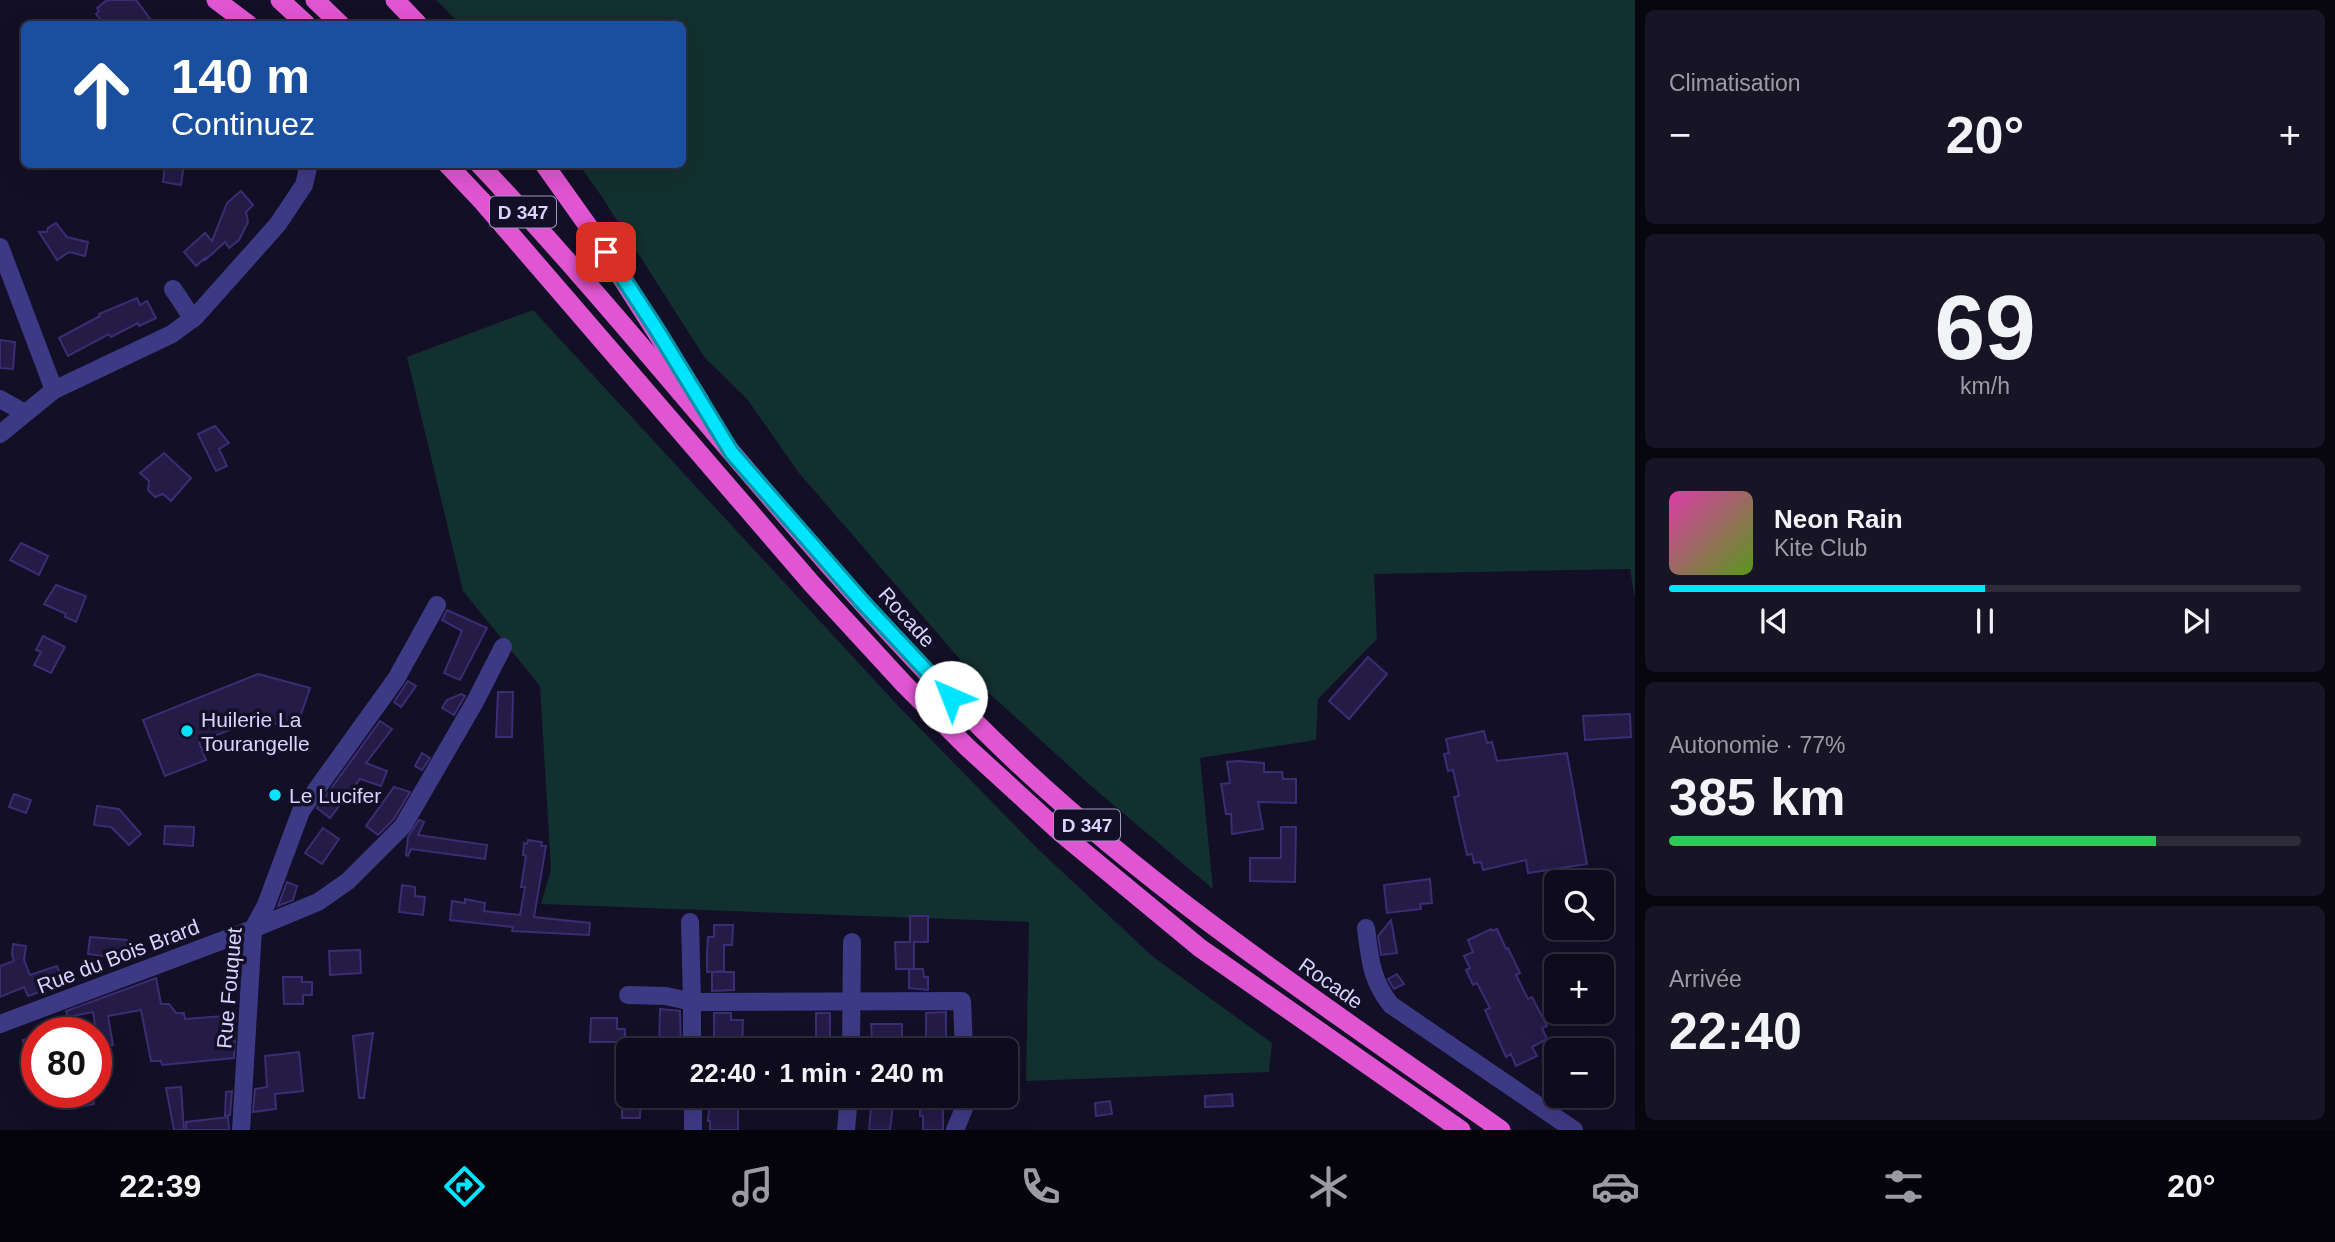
<!DOCTYPE html>
<html lang="fr">
<meta charset="utf-8">
<style>
body{margin:0;font-family:Arial,sans-serif;background:#171425;color:#f1f3f6;height:100vh;display:flex;flex-direction:column;font-size:26px;white-space:nowrap}
*{box-sizing:border-box;margin:0}
p{font-size:23px;color:#9b9ba3}
.icon{flex:none;width:38px;height:38px;fill:none;stroke:currentColor;stroke-width:2;stroke-linecap:round;stroke-linejoin:round}
.map{position:relative;flex:1;overflow:hidden}
.side{display:flex;flex-direction:column;gap:10px;padding:10px;background:#08060f;width:700px}
.side>*{flex:none}
.top-card{position:absolute;left:21px;top:21px;width:665px;height:147px;border-radius:10px;box-shadow:0 7px 28px #0002,0 0 0 2px #2e2b3b;background:#1a4fa0;color:#fff;overflow:hidden}
.buttons{position:absolute;left:1544px;top:870px;display:grid;gap:14px}
.buttons a{display:grid;place-items:center;width:70px;height:70px;border-radius:10px;background:#0e0b1c;box-shadow:0 7px 28px #0002,0 0 0 2px #2e2b3b;font-size:35px}
.speed{position:absolute;left:21px;top:1017px;display:flex;gap:14px;font-size:35px;font-weight:700;text-align:center}
.speed>*{display:grid;place-content:center;width:91px;height:91px;border-radius:50%;background:#0e0b1c;box-shadow:0 7px 28px #0002,0 0 0 2px #2e2b3b;line-height:1}
.speed .limit{border:10px solid #d22;background:#fff;color:#111}
.pin{position:absolute;display:grid;place-items:center;width:60px;height:60px;color:#fff;margin:-30px;border-radius:14px;box-shadow:0 4px 10px #0006}
.me{position:absolute;width:77px;margin:-38px;rotate:316deg;stroke-linejoin:round;filter:drop-shadow(0 0 5px #0008)}
.turn{display:flex;align-items:center;gap:24px;height:147px;padding:0 35px;font-size:32px}
.turn .icon{width:91px;height:91px;stroke-width:2.5}
.turn b{display:block;font-size:49px;line-height:60px}
.big{font-size:52px;font-weight:600;line-height:1.1}
.side .widget{flex:1;display:flex;flex-direction:column;justify-content:center;gap:10px;min-width:0;padding:0 24px;border-radius:10px;background:#171425}
.side .dial{align-items:center;gap:0}
.dial b{font-size:91px;line-height:1}
.song{display:flex;align-items:center;gap:21px}
.cover{width:84px;height:84px;border-radius:10px;background:linear-gradient(135deg,hsl(320 70% 55%),hsl(90 70% 35%))}
.played{height:7px;border-radius:4px;background:linear-gradient(90deg,#00e5ff 50%,#2e2b3b 50%)}
.keys{display:flex;justify-content:space-around;direction:ltr}
.heat{display:flex;justify-content:space-between;align-items:center;font-size:38px;direction:ltr}
.charge{height:10px;border-radius:5px;background:linear-gradient(90deg,#34c759 77%,#2e2b3b 0)}
.trip{position:absolute;left:616px;top:1038px;width:402px;height:70px;border-radius:10px;background:#0e0b1c;box-shadow:0 7px 28px #0002,0 0 0 2px #2e2b3b;font-weight:600;line-height:70px;text-align:center}
.tab-bar{display:flex;height:112px;justify-content:space-around;align-items:center;background:#06040b;color:#9b9ba3}
.tab-bar .icon{width:49px;height:49px}
.tab-bar .current{color:#00e5ff}
.tab-bar b{font-size:32px;color:#f1f3f6}
main{display:flex;flex:1;min-height:0}
.map>svg:first-child{display:block}
.green{fill:#12302f}
.building{fill:#241b47;stroke:#3b2d73;stroke-width:2}
.lines{fill:none;stroke-linecap:round;stroke-linejoin:round}
.minor{stroke:#3d3a85;stroke-width:18}
.trunk{stroke:#e055d1;stroke-width:19}
.route-casing{stroke:#0095a6;stroke-width:18}
.route{stroke:#00e5ff;stroke-width:12}
.poi-dot{fill:#00e5ff;stroke:#130f26;stroke-width:2.5}
.labels{text-anchor:middle;dominant-baseline:central;stroke-width:7;stroke-linejoin:round;paint-order:stroke}
.shield{fill:#130f26;stroke:#9e99be;stroke-width:2}
.shield-label{font-size:19px;font-weight:bold;fill:#d9d4ff}
.street-label{font-size:21px;fill:#d9d4ff;stroke:#130f26}
.poi-label{font-size:21px;fill:#d9d4ff;stroke:#130f26;text-anchor:start}
</style>
<main>
<div class="map">
<svg width="1635" height="1130" viewBox="0 0 1635 1130">
<rect width="100%" height="100%" fill="#130f26"/>
<g class="green">
<path d="M 436,0 L 1635,0 L 1635,599 L 1630,569 L 1374,574 L 1377,639 L 1318,699 L 1316,740 L 1200,758 L 1213,889 L 1091,786 L 989,693 L 799,473 L 747,399 L 705,358 L 600,194 L 579,165 L 682,164 L 682,24 L 460,24 Z"/>
<path d="M 533,310 L 901,709 L 1038,849 L 1152,956 L 1272,1043 L 1269,1072 L 1026,1081 L 1029,922 L 541,904 L 551,869 L 540,686 L 463,591 L 407,357 Z"/>
</g>
<g class="building">
<path d="M 107,0 L 136,0 L 154,24 L 104,24 L 96,14 L 99,11 L 97,8 Z"/>
<path d="M 165,164 L 184,164 L 181,185 L 163,182 Z"/>
<path d="M 241,191 L 253,205 L 246,212 L 248,222 L 239,240 L 229,248 L 225,242 L 204,261 L 206,257 L 196,266 L 184,252 L 205,233 L 212,241 L 227,203 Z"/>
<path d="M 56,223 L 67,237 L 88,242 L 85,256 L 69,252 L 57,260 L 39,232 L 47,232 L 48,228 Z"/>
<path d="M 137,298 L 140,305 L 147,301 L 156,318 L 139,326 L 138,323 L 111,337 L 109,334 L 68,356 L 59,338 L 100,316 L 99,314 Z"/>
<path d="M 0,340 L 15,342 L 13,369 L 0,368 Z"/>
<path d="M 215,426 L 229,443 L 219,449 L 227,466 L 216,471 L 198,434 Z"/>
<path d="M 164,453 L 191,478 L 171,501 L 163,494 L 155,497 L 148,490 L 149,481 L 140,473 Z"/>
<path d="M 21,543 L 48,556 L 39,575 L 10,560 Z"/>
<path d="M 56,585 L 86,596 L 76,622 L 65,617 L 66,614 L 44,604 Z"/>
<path d="M 447,610 L 487,628 L 460,680 L 444,673 L 462,631 L 442,620 Z"/>
<path d="M 43,636 L 65,647 L 51,673 L 34,665 L 41,652 L 36,650 Z"/>
<path d="M 1368,657 L 1387,674 L 1349,719 L 1329,701 Z"/>
<path d="M 258,674 L 310,688 L 296,729 L 257,719 L 199,742 L 206,760 L 165,776 L 143,720 Z"/>
<path d="M 408,681 L 416,686 L 401,707 L 394,702 Z"/>
<path d="M 498,692 L 513,692 L 512,737 L 496,737 Z"/>
<path d="M 461,694 L 465,696 L 454,715 L 442,708 L 447,700 Z"/>
<path d="M 1630,714 L 1631,737 L 1585,740 L 1583,716 Z"/>
<path d="M 380,721 L 392,729 L 366,763 L 387,771 L 381,786 L 360,779 L 330,818 L 317,808 Z"/>
<path d="M 1484,731 L 1487,743 L 1492,742 L 1497,761 L 1567,753 L 1587,864 L 1528,873 L 1526,860 L 1483,870 L 1481,862 L 1474,863 L 1472,854 L 1467,855 L 1454,797 L 1459,796 L 1453,770 L 1448,771 L 1444,754 L 1449,753 L 1446,739 Z"/>
<path d="M 422,753 L 430,758 L 422,770 L 415,766 Z"/>
<path d="M 1238,761 L 1264,763 L 1264,772 L 1282,772 L 1283,779 L 1296,779 L 1296,803 L 1258,802 L 1263,829 L 1232,834 L 1231,814 L 1226,814 L 1221,784 L 1230,783 L 1227,762 Z"/>
<path d="M 394,787 L 410,792 L 394,819 L 378,835 L 366,826 Z"/>
<path d="M 14,794 L 31,800 L 26,813 L 9,807 Z"/>
<path d="M 97,806 L 119,809 L 141,834 L 129,845 L 111,827 L 94,825 Z"/>
<path d="M 419,820 L 424,822 L 418,835 L 487,845 L 485,859 L 411,849 L 408,856 L 406,855 L 408,837 Z"/>
<path d="M 165,826 L 194,827 L 193,846 L 164,844 Z"/>
<path d="M 1281,827 L 1296,827 L 1295,882 L 1250,881 L 1250,858 L 1281,858 Z"/>
<path d="M 323,828 L 339,839 L 322,864 L 305,853 Z"/>
<path d="M 528,840 L 542,842 L 541,846 L 546,846 L 534,917 L 590,923 L 589,935 L 512,931 L 513,927 L 450,920 L 452,901 L 465,903 L 465,899 L 485,903 L 484,911 L 520,915 L 525,887 L 521,887 L 526,856 L 523,855 L 524,843 L 527,844 Z"/>
<path d="M 1430,879 L 1432,903 L 1420,904 L 1421,909 L 1387,913 L 1384,885 Z"/>
<path d="M 287,882 L 297,886 L 293,900 L 278,906 Z"/>
<path d="M 402,885 L 415,887 L 415,896 L 425,897 L 423,915 L 399,912 Z"/>
<path d="M 910,916 L 928,916 L 928,942 L 914,942 L 914,969 L 896,969 L 895,942 L 910,942 Z"/>
<path d="M 1391,920 L 1397,953 L 1381,955 L 1378,936 Z"/>
<path d="M 714,925 L 733,925 L 732,945 L 724,945 L 724,971 L 713,972 L 734,972 L 734,990 L 712,991 L 712,972 L 707,972 L 707,953 L 708,937 L 714,937 Z"/>
<path d="M 1491,929 L 1492,931 L 1497,929 L 1506,949 L 1508,948 L 1520,973 L 1516,975 L 1528,999 L 1532,997 L 1547,1026 L 1542,1028 L 1547,1039 L 1532,1047 L 1537,1056 L 1516,1066 L 1511,1054 L 1506,1057 L 1485,1010 L 1490,1008 L 1477,983 L 1473,985 L 1466,970 L 1470,968 L 1464,956 L 1473,952 L 1468,940 Z"/>
<path d="M 90,937 L 127,940 L 125,959 L 88,954 Z"/>
<path d="M 13,944 L 26,946 L 24,960 L 30,975 L 57,966 L 64,983 L 28,996 L 24,987 L 0,997 L 0,966 L 14,961 L 12,955 Z"/>
<path d="M 360,950 L 361,973 L 330,975 L 329,951 Z"/>
<path d="M 909,969 L 923,969 L 924,977 L 928,977 L 928,990 L 909,988 Z"/>
<path d="M 1397,974 L 1404,984 L 1394,989 L 1388,979 Z"/>
<path d="M 283,977 L 302,977 L 302,982 L 312,982 L 312,995 L 303,995 L 303,1004 L 284,1004 Z"/>
<path d="M 156,978 L 161,1004 L 169,1004 L 176,1013 L 184,1013 L 185,1019 L 236,1015 L 234,1058 L 162,1065 L 161,1061 L 151,1061 L 141,1010 L 108,1016 L 113,1045 L 99,1047 L 93,1012 L 68,1017 L 66,1011 Z"/>
<path d="M 660,1009 L 680,1011 L 681,1050 L 659,1050 Z"/>
<path d="M 946,1012 L 946,1040 L 926,1040 L 926,1013 Z"/>
<path d="M 714,1013 L 731,1013 L 731,1020 L 743,1020 L 742,1050 L 714,1050 Z"/>
<rect x="816" y="1013" width="14" height="34"/>
<path d="M 591,1018 L 617,1018 L 617,1029 L 625,1029 L 625,1042 L 590,1042 Z"/>
<path d="M 871,1024 L 902,1024 L 902,1044 L 882,1044 L 882,1040 L 872,1040 Z"/>
<path d="M 373,1033 L 364,1098 L 359,1098 L 353,1036 Z"/>
<path d="M 34,1037 L 37,1051 L 25,1053 L 23,1040 Z"/>
<path d="M 299,1052 L 303,1091 L 275,1094 L 276,1109 L 253,1112 L 255,1089 L 267,1087 L 265,1056 Z"/>
<path d="M 181,1087 L 184,1130 L 174,1130 L 166,1088 Z"/>
<path d="M 232,1091 L 230,1115 L 225,1116 L 226,1092 Z"/>
<path d="M 70,1092 L 92,1092 L 94,1104 L 73,1108 Z"/>
<path d="M 1232,1094 L 1233,1106 L 1205,1107 L 1205,1096 Z"/>
<path d="M 622,1096 L 641,1096 L 640,1118 L 622,1118 Z"/>
<path d="M 710,1096 L 729,1096 L 729,1107 L 738,1106 L 738,1130 L 710,1130 L 710,1121 L 708,1121 Z"/>
<path d="M 872,1096 L 885,1096 L 884,1106 L 893,1106 L 890,1130 L 869,1130 Z"/>
<path d="M 920,1096 L 947,1096 L 947,1109 L 943,1109 L 943,1130 L 923,1130 L 923,1116 L 920,1116 Z"/>
<path d="M 1110,1101 L 1112,1114 L 1096,1116 L 1095,1103 Z"/>
<path d="M 228,1117 L 229,1130 L 186,1130 L 186,1122 Z"/>
</g>
<g class="lines">
<g class="minor">
<path d="M 0,247 L 54,390"/>
<path d="M 173,289 L 193,319"/>
<path d="M 0,399 L 25,413"/>
<path d="M 0,434 L 54,390 L 172,334 L 196,316 L 278,224 L 304,185 L 309,164"/>
<path d="M 1366,928 C 1370,959 1371,980 1391,1005 L 1574,1130"/>
<path d="M 628,995 L 666,996 L 692,1002 L 690,922"/>
<path d="M 0,1024 L 253,929 L 318,902 L 348,881 L 403,826 L 476,700 L 503,647"/>
<path d="M 692,1050 L 692,1002 L 962,1001 L 964,1050"/>
<path d="M 851,1050 L 852,942"/>
<path d="M 693,1096 L 693,1130"/>
<path d="M 241,1130 L 253,929 L 266,905 L 301,811 L 396,679 L 437,605"/>
<path d="M 846,1130 L 849,1096"/>
<path d="M 955,1130 L 967,1101 L 966,1096"/>
</g>
<g class="trunk">
<path d="M 216,0 L 248,24"/>
<path d="M 280,0 L 306,24"/>
<path d="M 315,0 L 340,24"/>
<path d="M 395,0 L 418,24"/>
<path d="M 447,164 L 482,201 L 812,584 L 904,684 L 967,747 L 1061,833 L 1200,948 L 1461,1130"/>
<path d="M 479,164 C 662,357 818,573 1010,756 C 1160,899 1333,1011 1501,1130"/>
<path d="M 544,164 L 593,233 L 700,401"/>
</g>
</g>
<g class="lines">
<defs>
<path id="route" d="M 606,252 L 657,330 L 732,453 L 865,605 L 951,697"/>
</defs>
<use href="#route" class="route-casing"/>
<use href="#route" class="route"/>
</g>
<g class="poi-dot">
<circle cx="187" cy="731" r="7"/>
<circle cx="275" cy="795" r="7"/>
</g>
<g class="labels">
<g class="shield">
<rect x="490" y="196.5" width="66" height="31" rx="5"/>
<rect x="1054" y="809.5" width="66" height="31" rx="5"/>
</g>
<g class="shield-label">
<text x="523" y="212">D 347</text>
<text x="1087" y="825">D 347</text>
</g>
<g class="street-label">
<text transform="translate(907 617) rotate(48)">Rocade</text>
<text transform="translate(118 956) rotate(-21)">Rue du Bois Brard</text>
<text transform="translate(1331 983) rotate(35)">Rocade</text>
<text transform="translate(229 988) rotate(-85)">Rue Fouquet</text>
</g>
<g class="poi-label">
<text x="201" y="719">Huilerie La<tspan x="201" dy="24">Tourangelle</tspan></text>
<text x="289" y="795">Le Lucifer</text>
</g>
</g>
</svg>
<div class="buttons">
<a><svg class="icon" aria-label="search" viewBox="0 0 24 24"><circle cx="10" cy="10" r="6"/><path d="M15 15l6 6"/></svg></a>
<a>+</a>
<a>−</a>
</div>
<div class="speed"><div class="limit">80</div></div>
<div class="pin" style="left:606px;top:252px;background:#d93025"><svg class="icon" aria-label="arrive" viewBox="0 0 24 24"><path d="M6 21V4h12l-3 4 3 4H6"/></svg></div>
<svg class="me" style="left:951px;top:697px" viewBox="-20 -20 40 40"><circle r="19" fill="#fff"/><path d="M0-13L10 11 0 6-10 11z" fill="#00e5ff"/></svg>
<div class="trip">22:40 · 1 min · 240 m</div>
<div class="top-card">
<div class="turn"><svg class="icon" aria-label="ahead" viewBox="0 0 24 24"><path d="M12 20V5M6 11l6-6 6 6"/></svg><div><b>140 m</b>Continuez</div></div>
</div>
</div>
<section class="side">
<div class="widget"><p>Climatisation</p>
<div class="heat"><a>−</a><b class="big">20°</b><a>+</a></div>
</div>
<div class="widget dial"><b>69</b><p>km/h</p></div>
<div class="widget">
<div class="song"><i class="cover"></i><div><b>Neon Rain</b><p>Kite Club</p></div></div>
<div class="played"></div>
<div class="keys"><svg class="icon" aria-label="previous" viewBox="0 0 24 24"><path d="M18 5L8 12l10 7zM5 5v14"/></svg><svg class="icon" aria-label="pause" viewBox="0 0 24 24"><path d="M8 5v14M16 5v14"/></svg><svg class="icon" aria-label="next" viewBox="0 0 24 24"><path d="M6 5l10 7-10 7zM19 5v14"/></svg></div>
</div>
<div class="widget"><p>Autonomie · 77%</p><b class="big">385 km</b><div class="charge"></div></div>
<div class="widget"><p>Arrivée</p><b class="big">22:40</b></div>
</section>
</main>
<nav class="tab-bar">
<b>22:39</b>
<svg class="icon current" aria-label="directions" viewBox="0 0 24 24"><path d="M12 3l9 9-9 9-9-9zM9 14v-3h6M13 9l2 2-2 2"/></svg>
<svg class="icon" aria-label="music" viewBox="0 0 24 24"><path d="M9 18V5l10-2v13"/><circle cx="6" cy="18" r="3"/><circle cx="16" cy="16" r="3"/></svg>
<svg class="icon" aria-label="phone" viewBox="0 0 24 24"><path d="M5 4h4l2 5-3 2q2 4 5 5l2-3 5 2v4C11 20 4 13 5 4z"/></svg>
<svg class="icon" aria-label="climate" viewBox="0 0 24 24"><path d="M12 3v18M4 7l16 10M4 17L20 7"/></svg>
<svg class="icon" aria-label="car" viewBox="0 0 24 24"><path d="M5 17H2v-5l4-1 3-4h7l3 4 3 1v5h-3M9 17h6M6 11h13"/><circle cx="7" cy="17" r="2"/><circle cx="17" cy="17" r="2"/></svg>
<svg class="icon" aria-label="filters" viewBox="0 0 24 24"><path d="M4 7h16M4 17h16"/><circle cx="9" cy="7" r="2"/><circle cx="15" cy="17" r="2"/></svg>
<b>20°</b>
</nav>
